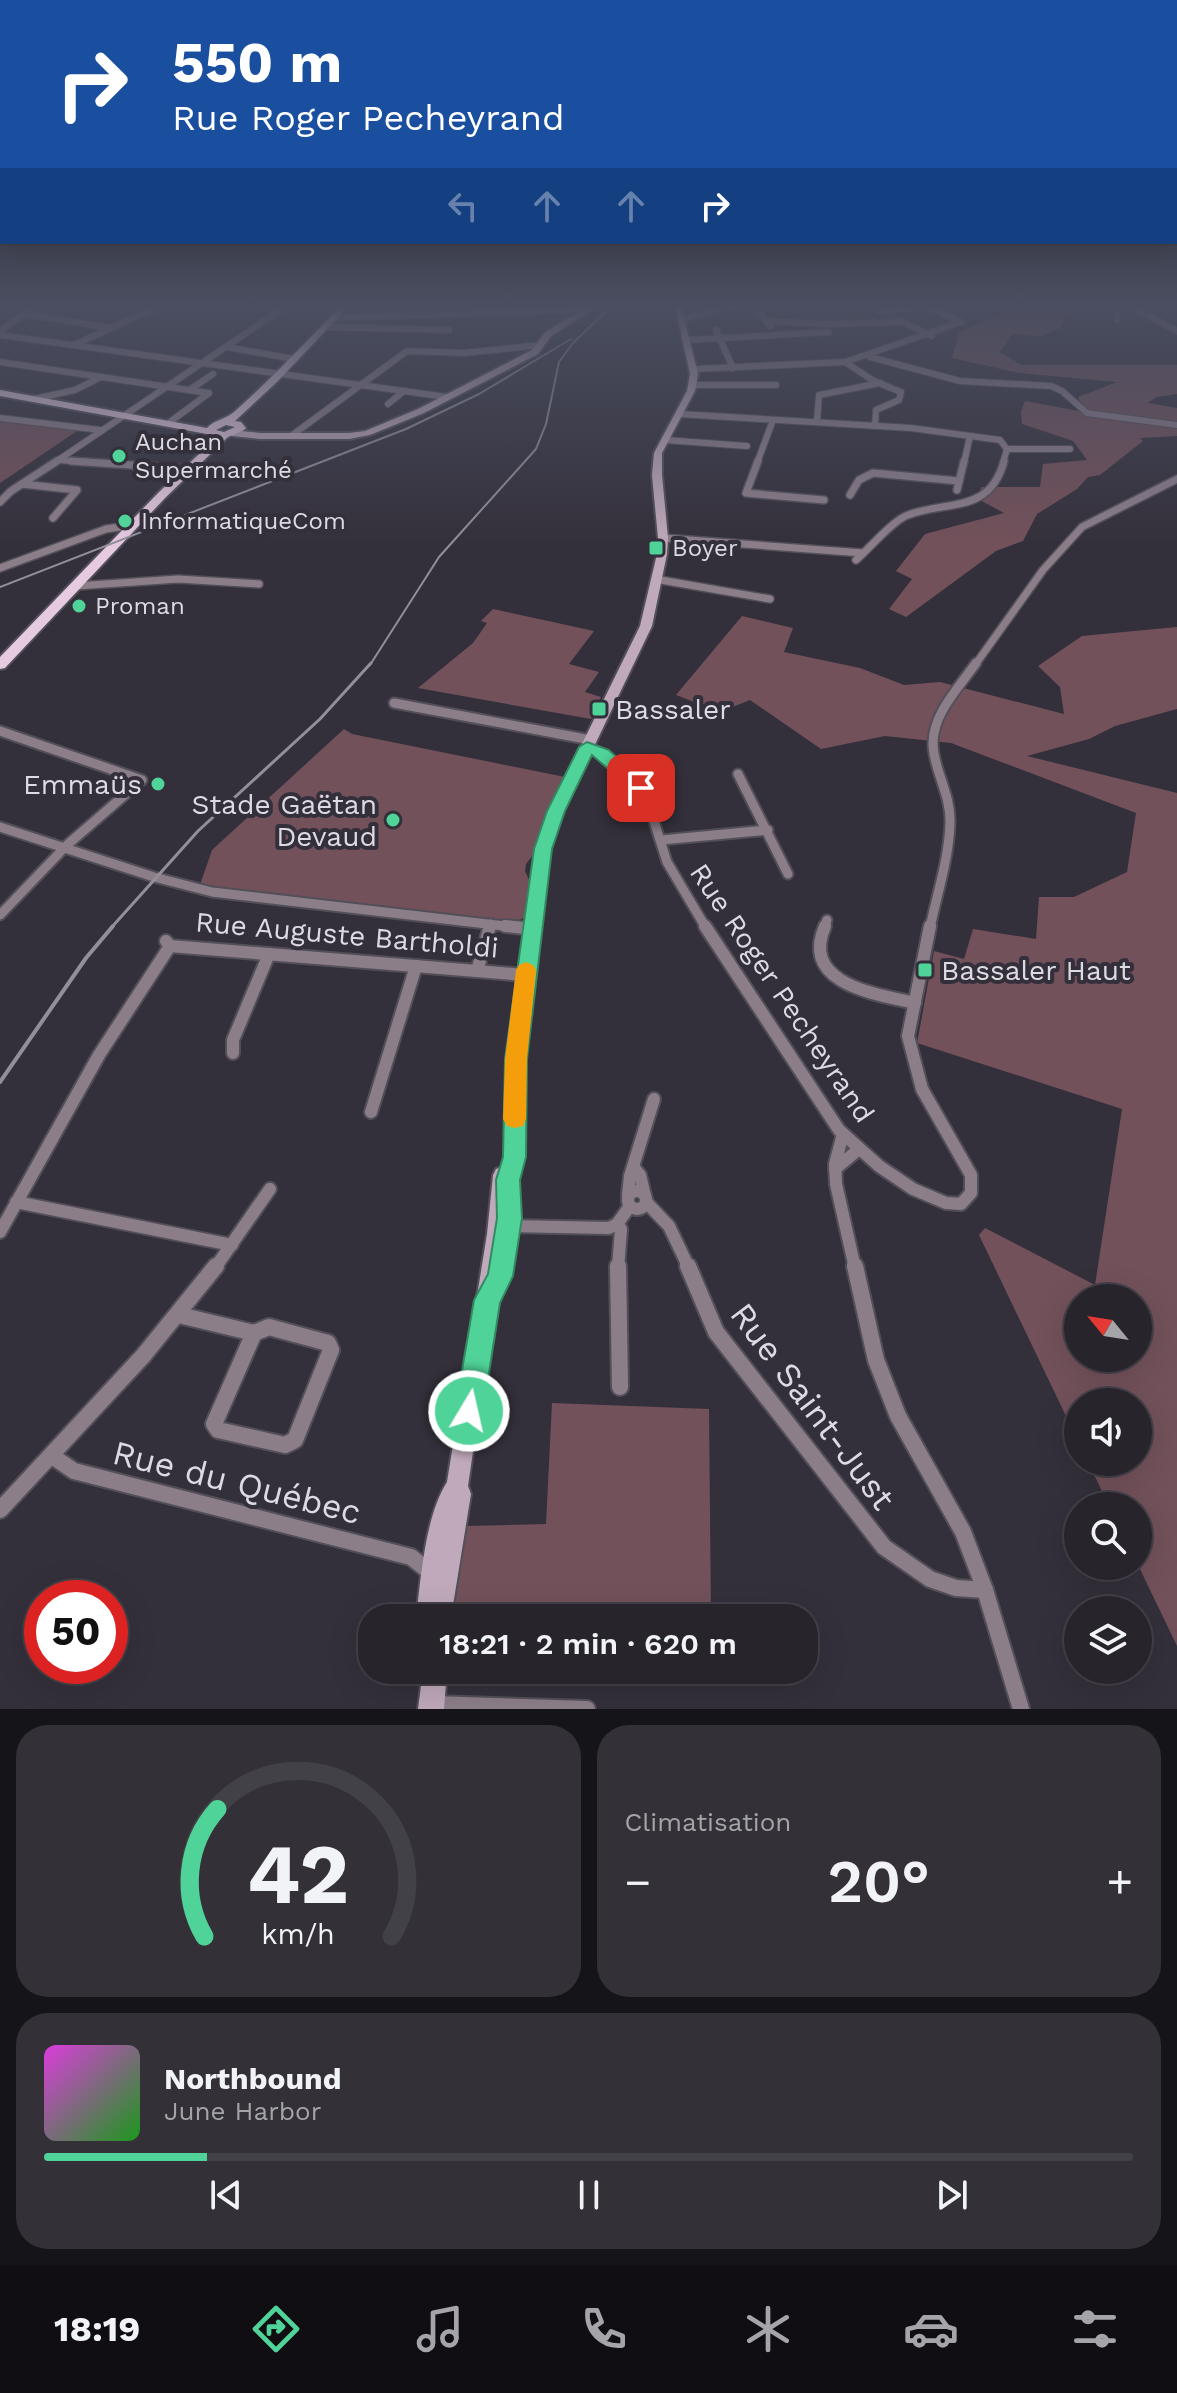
<!DOCTYPE html>
<html lang="fr">
<meta charset="utf-8">
<style>
body{margin:0;font-family:"Work Sans",sans-serif;background:#333038;color:#f1f3f6;height:100vh;display:flex;flex-direction:column;font-size:30px;white-space:nowrap}
*{box-sizing:border-box;margin:0}
p{font-size:26px;color:#a4a4a9}
.icon{flex:none;width:44px;height:44px;fill:none;stroke:currentColor;stroke-width:2;stroke-linecap:round;stroke-linejoin:round}
.map{position:relative;height:1709px;overflow:hidden}
.panel{display:flex;flex-direction:column;gap:16px;padding:16px;background:#151418;flex:1}
.panel>*{flex:none}
.guide{position:absolute;left:0px;top:0px;width:1178px;height:244px;box-shadow:0 8px 32px #0002,0 0 0 2px #434148;background:#1a4fa0;color:#fff;overflow:hidden}
.needle{width:52px;rotate:300deg}
.tools{position:absolute;left:1064px;top:1284px;display:grid;gap:16px}
.tools a{display:grid;place-items:center;width:88px;height:88px;border-radius:50%;background:#27242c;box-shadow:0 8px 32px #0002,0 0 0 2px #434148;font-size:40px}
.speed{position:absolute;left:24px;top:1580px;display:flex;gap:16px;font-size:40px;font-weight:700;text-align:center}
.speed>*{display:grid;place-content:center;width:104px;height:104px;border-radius:50%;background:#27242c;box-shadow:0 8px 32px #0002,0 0 0 2px #434148;line-height:1}
.speed .limit{border:12px solid #d22;background:#fff;color:#111}
.pin{position:absolute;display:grid;place-items:center;width:68px;height:68px;color:#fff;margin:-34px;border-radius:16px;box-shadow:0 4px 12px #0006}
.me{position:absolute;width:88px;margin:-44px;rotate:9deg;stroke-linejoin:round;filter:drop-shadow(0 0 6px #0008)}
.turn{display:flex;align-items:center;gap:28px;height:168px;padding:0 40px;font-size:36px}
.turn .icon{width:104px;height:104px;stroke-width:2.5}
.turn b{display:block;font-size:56px;line-height:68px}
.lanes{display:flex;align-items:center;height:76px;padding:0 40px;background:#0003;justify-content:center;gap:40px;direction:ltr}
.lanes .off{opacity:.35}
.big{font-size:60px;font-weight:600;line-height:1.1}
.panel .widget{flex:1;display:flex;flex-direction:column;justify-content:center;gap:12px;min-width:0;padding:0 28px;border-radius:32px;background:#333038}
.panel .dial{align-items:center;gap:0}
.dial svg{height:208px;overflow:visible;fill:none;stroke:#434148;stroke-width:7;stroke-linecap:round;text-anchor:middle}
.dial text{fill:#f1f3f6;stroke:none}
.song{display:flex;align-items:center;gap:24px}
.cover{width:96px;height:96px;border-radius:12px;background:linear-gradient(135deg,hsl(300 70% 55%),hsl(120 70% 35%))}
.played{height:8px;border-radius:4px;background:linear-gradient(90deg,#50d398 15%,#434148 15%)}
.keys{display:flex;justify-content:space-around;direction:ltr}
.heat{display:flex;justify-content:space-between;align-items:center;font-size:44px;direction:ltr}
.panel .tiles{flex:1;display:grid;gap:16px;grid-template-columns:1fr 1fr}
.widget:last-child{grid-column:span 2}
.trip{position:absolute;left:358px;top:1604px;width:460px;height:80px;border-radius:32px;background:#27242c;box-shadow:0 8px 32px #0002,0 0 0 2px #434148;font-weight:600;line-height:80px;text-align:center}
.tab-bar{display:flex;height:128px;justify-content:space-around;align-items:center;background:#100e12;color:#a4a4a9}
.tab-bar .icon{width:56px;height:56px}
.tab-bar .selected{color:#50d398}
.tab-bar b{font-size:36px;color:#f1f3f6}
.map>svg:first-child{display:block}
.green{fill:#72515a;fill-rule:evenodd}
.lines{fill:none;stroke-linecap:round;stroke-linejoin:round}
.minor-far4-casing{stroke:#524f59;stroke-width:8}
.minor-far3-casing{stroke:#524f59;stroke-width:10}
.minor-far2-casing{stroke:#524f59;stroke-width:13}
.minor-far1-casing{stroke:#524f59;stroke-width:16}
.minor-casing{stroke:#524f59;stroke-width:20}
.secondary-casing{stroke:#524f59;stroke-width:4}
.primary-casing{stroke:#524f59;stroke-width:4}
.minor-far4{stroke:#8c7e89;stroke-width:6}
.minor-far3{stroke:#8c7e89;stroke-width:7}
.minor-far2{stroke:#8c7e89;stroke-width:9}
.minor-far1{stroke:#8c7e89;stroke-width:12}
.minor{stroke:#8c7e89;stroke-width:16}
.secondary{fill:#bfa9ba;fill-rule:evenodd}
.primary{fill:#e6cae0;fill-rule:evenodd}
.rail-far2{stroke:#928f98;stroke-width:2}
.rail-far1{stroke:#928f98;stroke-width:3}
.rail{stroke:#928f98;stroke-width:4}
.route{fill:#50d398;stroke:#348963;stroke-width:2}
.slow{fill:#f59e0b}
.poi-dot{fill:#50d398;stroke:#34303b;stroke-width:3}
.labels{text-anchor:middle;dominant-baseline:central;stroke-width:8;stroke-linejoin:round;paint-order:stroke}
.far-poi-label{font-size:24px;fill:#dddae1;stroke:#34303b;text-anchor:start}
.poi-label{font-size:28px;fill:#dddae1;stroke:#34303b;text-anchor:start}
.street-label{font-size:28px;fill:#dddae1;stroke:#34303b}
.near-street-label{font-size:34px;fill:#dddae1;stroke:#34303b}
</style>
<div class="map">
<svg width="1177" height="1709" viewBox="0 0 1177 1709">
<rect width="100%" height="100%" fill="#34303b"/>
<g class="green">
<path d="M 1012,306 L 1072,306 L 1060,327 L 1043,336 L 1013,334 L 1000,352 L 1022,365 L 1177,365 L 1177,394 L 1156,397 L 1148,403 L 1177,408 L 1177,436 L 1140,438 L 1143,441 L 1100,475 L 1088,477 L 1077,489 L 1037,514 L 1023,541 L 996,551 L 906,617 L 889,609 L 912,579 L 896,571 L 925,534 L 1004,513 L 978,499 L 981,487 L 1040,487 L 1043,464 L 1087,460 L 1073,441 L 1022,424 L 1021,412 L 1025,401 L 1084,412 L 1078,397 L 1117,382 L 1019,373 L 952,358 L 959,332 L 1013,309 Z"/>
<path d="M 0,419 L 80,429 L 0,483 Z"/>
<path d="M 493,609 L 594,631 L 569,664 L 599,672 L 585,692 L 601,697 L 591,719 L 418,688 L 473,643 L 487,623 L 481,621 Z"/>
<path d="M 742,616 L 793,628 L 784,652 L 860,668 L 904,685 L 940,682 L 1064,714 L 1060,687 L 1038,666 L 1082,636 L 1177,627 L 1177,709 L 1115,726 L 1089,739 L 1027,756 L 1177,793 L 1177,1646 L 1138,1565 L 1138,1506 L 1109,1506 L 1088,1462 L 1138,1462 L 1138,1402 L 1078,1402 L 1078,1441 L 979,1235 L 985,1228 L 1095,1285 L 1122,1109 L 917,1043 L 934,951 L 964,959 L 973,929 L 1036,939 L 1039,897 L 1074,897 L 1127,872 L 1136,813 L 951,743 L 885,736 L 821,749 L 750,700 L 720,712 L 676,695 ZM 1078,1298 L 1138,1298 L 1138,1358 L 1078,1358 Z"/>
<path d="M 344,729 L 352,734 L 565,777 L 548,809 L 537,850 L 526,864 L 525,871 L 531,884 L 526,917 L 515,922 L 200,885 L 212,850 Z"/>
<path d="M 552,1403 L 709,1409 L 711,1618 L 504,1618 L 451,1615 L 465,1526 L 546,1524 Z"/>
</g>
<g class="lines">
<defs>
<g id="minor-far4">
<path d="M 754,306 L 770,326"/>
<path d="M 1117,306 L 1117,319"/>
<path d="M 1131,306 L 1177,331"/>
<path d="M 879,311 L 937,306"/>
<path d="M 24,314 L 112,328"/>
<path d="M 333,318 L 591,309"/>
<path d="M 682,320 L 720,308 L 741,306"/>
<path d="M 899,320 L 932,336"/>
<path d="M 766,321 L 827,324 L 903,322"/>
<path d="M 324,327 L 449,330"/>
<path d="M 716,330 L 733,368"/>
<path d="M 0,331 L 35,306"/>
<path d="M 0,335 L 447,397"/>
<path d="M 686,340 L 829,332"/>
<path d="M 74,345 L 159,306"/>
<path d="M 227,347 L 294,359"/>
<path d="M 870,357 L 960,381 L 1051,386 L 1062,391 L 1087,413 L 1177,425"/>
<path d="M 0,362 L 209,393 L 170,422"/>
<path d="M 845,362 L 874,381 L 901,392 L 899,400 L 876,410 L 875,426"/>
<path d="M 695,369 L 845,362 L 961,322 L 930,308"/>
<path d="M 694,385 L 776,385"/>
<path d="M 191,389 L 213,374"/>
<path d="M 34,399 L 75,390 L 101,377"/>
<path d="M 388,404 L 404,391"/>
<path d="M 679,414 L 911,428 L 1000,440 L 1007,449"/>
<path d="M 0,418 L 100,430"/>
<path d="M 817,422 L 819,395 L 880,383"/>
<path d="M 291,436 L 407,351 L 463,353 L 541,345"/>
<path d="M 665,440 L 747,446"/>
<path d="M 1007,449 L 1070,449"/>
<path d="M 58,460 L 101,463"/>
<path d="M 54,463 L 286,306"/>
<path d="M 757,463 L 773,420"/>
<path d="M 964,463 L 970,436"/>
<path d="M 1003,463 L 1007,449"/>
</g>
<g id="minor-far3">
<path d="M 71,461 L 191,469"/>
<path d="M 758,461 L 746,493 L 824,500"/>
<path d="M 22,484 L 77,490 L 53,518"/>
<path d="M 957,490 L 964,461"/>
<path d="M 850,495 L 859,480 L 873,473 L 959,481"/>
<path d="M 0,502 L 11,491 L 57,461"/>
<path d="M 663,538 L 863,553"/>
<path d="M 856,560 C 869,549 893,520 908,515 C 948,500 990,514 1004,461"/>
<path d="M 0,568 L 106,529 L 134,525"/>
<path d="M 655,579 L 770,599"/>
<path d="M 76,586 L 178,579 L 259,584"/>
<path d="M 975,665 L 1043,570 L 1082,527 L 1177,479"/>
</g>
<g id="minor-far2">
<path d="M 394,703 L 591,740"/>
<path d="M 0,731 L 142,780 L 67,845 L 0,915"/>
<path d="M 587,747 L 603,754 L 645,793 L 667,862 L 706,928"/>
<path d="M 738,774 L 788,874"/>
<path d="M 0,827 L 154,877 L 212,892 L 522,928"/>
<path d="M 661,840 L 768,830"/>
<path d="M 490,928 L 491,924"/>
<path d="M 824,928 L 827,920"/>
<path d="M 930,928 C 937,894 949,858 950,823 C 951,794 934,771 933,745 C 932,714 960,686 976,663"/>
</g>
<g id="minor-far1">
<path d="M 505,926 L 533,929"/>
<path d="M 705,926 L 839,1130 L 879,1166 L 913,1189 L 946,1203 L 961,1204 L 971,1193 L 971,1175 L 922,1089 L 908,1036 L 930,926"/>
<path d="M 825,926 C 800,984 875,994 915,1003"/>
<path d="M 166,941 L 170,946 L 525,975"/>
<path d="M 477,971 L 490,926"/>
<path d="M 233,1053 L 233,1040 L 269,954"/>
<path d="M 371,1112 L 416,966"/>
<path d="M 843,1134 L 835,1164 L 836,1184 L 855,1268"/>
<path d="M 634,1168 L 640,1175 L 645,1196"/>
<path d="M 835,1169 L 859,1149"/>
<circle cx="637" cy="1200" r="9"/>
<path d="M 628,1195 L 630,1176 L 654,1099"/>
<path d="M 16,1202 L 232,1245"/>
<path d="M 646,1202 L 669,1226 L 689,1268"/>
<path d="M 617,1224 L 621,1229 L 618,1268"/>
<path d="M 506,1226 L 609,1228 L 617,1224 L 630,1206"/>
<path d="M 0,1232 L 99,1055 L 170,946"/>
<path d="M 215,1268 L 270,1189"/>
</g>
<g id="minor">
<path d="M 618,1266 L 620,1387"/>
<path d="M 688,1266 L 716,1332 L 884,1547 L 930,1579 L 956,1588 L 985,1590"/>
<path d="M 855,1266 L 876,1360 L 898,1416 L 963,1532 L 985,1590 L 1021,1709"/>
<path d="M 179,1315 L 254,1333"/>
<path d="M 269,1327 L 328,1343 L 331,1350 L 295,1440 L 285,1445 L 218,1430 L 214,1424 L 254,1333 Z"/>
<path d="M 52,1456 L 74,1471 L 411,1557 L 430,1572"/>
<path d="M 0,1510 L 143,1356 L 216,1266"/>
<path d="M 434,1704 L 587,1709"/>
</g>
<g id="secondary">
<path d="M 589,306 L 597,306 L 551,336 L 538,354 L 424,413 L 370,435 L 349,439 L 260,439 L 232,436 L 228,433 L 232,430 L 260,433 L 349,433 L 365,431 L 418,409 L 532,350 L 545,332 Z"/>
<path d="M 675,306 L 681,306 L 698,374 L 695,391 L 662,453 L 662,475 L 668,538 L 667,554 L 652,626 L 563,811 L 550,849 L 524,1059 L 523,1157 L 517,1180 L 518,1218 L 510,1276 L 494,1307 L 468,1486 L 471,1494 L 451,1618 L 416,1618 C 421,1577 425,1517 447,1482 L 487,1234 L 493,1175 L 496,1169 L 502,1167 L 505,1157 L 508,1059 L 536,849 L 549,811 L 640,626 L 657,554 L 658,538 L 652,475 L 654,453 L 687,391 L 690,374 Z"/>
<path d="M 423,1670 L 447,1670 L 444,1709 L 418,1709 Z"/>
</g>
<path id="primary" d="M 341,306 L 349,306 L 278,381 L 235,421 L 241,422 L 246,428 L 244,430 L 228,437 L 166,497 L 5,668 L 0,669 L 0,657 L 158,493 L 218,436 L 0,396 L 0,390 L 207,428 C 214,420 226,419 234,412 C 271,379 306,342 341,306 ZM 226,425 L 235,427 L 224,432 L 216,430 Z"/>
</defs>
<use href="#minor-far4" class="minor-far4-casing"/>
<use href="#minor-far3" class="minor-far3-casing"/>
<use href="#minor-far2" class="minor-far2-casing"/>
<use href="#minor-far1" class="minor-far1-casing"/>
<use href="#minor" class="minor-casing"/>
<use href="#secondary" class="secondary-casing"/>
<use href="#primary" class="primary-casing"/>
<use href="#minor-far4" class="minor-far4"/>
<use href="#minor-far3" class="minor-far3"/>
<use href="#minor-far2" class="minor-far2"/>
<use href="#minor-far1" class="minor-far1"/>
<use href="#minor" class="minor"/>
<use href="#secondary" class="secondary"/>
<use href="#primary" class="primary"/>
<g class="rail-far2">
<path d="M 0,587 L 406,429 L 479,394 L 571,339"/>
<path d="M 370,665 L 439,557 L 536,449 L 546,424 L 559,362 L 573,343 L 612,306"/>
</g>
<path class="rail-far1" d="M 111,928 L 198,831 L 320,719 L 371,663"/>
<path class="rail" d="M 0,1082 L 86,958 L 113,926"/>
</g>
<linearGradient id="sky" x2="0" y2="1"><stop stop-color="#1d1a20"/><stop offset="0.56" stop-color="#4a4e60"/><stop offset="1" stop-color="#4a4e60" stop-opacity="0"/></linearGradient>
<rect width="1177" height="545" fill="url(#sky)"/>
<path class="route" d="M 587,742 L 609,750 L 650,788 L 641,793 L 635,792 L 592,755 L 565,811 L 552,849 L 527,1059 L 526,1157 L 520,1180 L 522,1218 L 513,1276 L 500,1303 L 483,1411 L 479,1421 L 469,1425 L 459,1421 L 455,1411 L 474,1300 L 488,1274 L 497,1218 L 496,1180 L 503,1157 L 505,1059 L 534,849 L 547,811 L 579,747 Z"/>
<path class="slow" d="M 526,962 L 533,965 L 536,970 L 527,1059 L 526,1119 L 523,1126 L 515,1128 L 507,1126 L 503,1119 L 505,1059 L 516,970 L 519,965 Z"/>
<g class="poi-dot">
<circle cx="119" cy="456" r="8"/>
<circle cx="125" cy="521" r="8"/>
<rect x="648" y="540" width="16" height="16" rx="4"/>
<circle cx="79" cy="606" r="8"/>
<rect x="591" y="701" width="16" height="16" rx="4"/>
<circle cx="158" cy="784" r="8"/>
<circle cx="393" cy="820" r="8"/>
<rect x="917" y="962" width="16" height="16" rx="4"/>
</g>
<g class="labels">
<g class="far-poi-label">
<text x="135" y="442">Auchan<tspan x="135" dy="28">Supermarché</tspan></text>
<text x="141" y="521">InformatiqueCom</text>
<text x="672" y="548">Boyer</text>
<text x="95" y="606">Proman</text>
</g>
<g class="poi-label">
<text x="615" y="709">Bassaler</text>
<text x="142" y="784" text-anchor="end">Emmaüs</text>
<text x="377" y="804" text-anchor="end">Stade Gaëtan<tspan x="377" dy="32">Devaud</tspan></text>
<text x="941" y="970">Bassaler Haut</text>
</g>
<g class="street-label">
<text transform="translate(347 935) rotate(5)">Rue Auguste Bartholdi</text>
<text transform="translate(782 993) rotate(56)">Rue Roger Pecheyrand</text>
</g>
<g class="near-street-label">
<text transform="translate(813 1406) rotate(53)">Rue Saint-Just</text>
<text transform="translate(237 1482) rotate(14)">Rue du Québec</text>
</g>
</g>
</svg>
<div class="tools">
<a><svg class="needle" viewBox="-14 -14 28 28"><path d="M0-13l5 13h-10z" fill="#e53935"/><path d="M0 13l5-13h-10z" fill="#a4a4a9"/></svg></a>
<a><svg class="icon" aria-label="sound" viewBox="0 0 24 24"><path d="M4 9h4l5-4v14l-5-4H4zM17 9q2 3 0 6"/></svg></a>
<a><svg class="icon" aria-label="search" viewBox="0 0 24 24"><circle cx="10" cy="10" r="6"/><path d="M15 15l6 6"/></svg></a>
<a><svg class="icon" aria-label="layers" viewBox="0 0 24 24"><path d="M12 4l9 5-9 5-9-5zM3 14l9 5 9-5"/></svg></a>
</div>
<div class="speed"><div class="limit">50</div></div>
<div class="pin" style="left:641px;top:788px;background:#d93025"><svg class="icon" aria-label="arrive" viewBox="0 0 24 24"><path d="M6 21V4h12l-3 4 3 4H6"/></svg></div>
<svg class="me" style="left:469px;top:1411px" viewBox="-20 -20 40 40"><circle r="17" fill="#50d398" stroke="#fff" stroke-width="3"/><path d="M0-11L8 9 0 5-8 9z" fill="#fff"/></svg>
<div class="trip">18:21 · 2 min · 620 m</div>
<div class="guide">
<div class="turn"><svg class="icon" aria-label="right" viewBox="0 0 24 24"><path d="M7 20v-9h11M14 6l5 5-5 5"/></svg><div><b>550 m</b>Rue Roger Pecheyrand</div></div>
<div class="lanes"><svg class="icon off" aria-label="left" viewBox="0 0 24 24"><path d="M17 20v-9H6M10 6l-5 5 5 5"/></svg><svg class="icon off" aria-label="ahead" viewBox="0 0 24 24"><path d="M12 20V5M6 11l6-6 6 6"/></svg><svg class="icon off" aria-label="ahead" viewBox="0 0 24 24"><path d="M12 20V5M6 11l6-6 6 6"/></svg><svg class="icon" aria-label="right" viewBox="0 0 24 24"><path d="M7 20v-9h11M14 6l5 5-5 5"/></svg></div>
</div>
</div>
<section class="panel">
<div class="tiles">
<div class="widget dial"><svg viewBox="0 0 100 80">
<path d="M14 69A42 42 0 1 1 86 69"/>
<path d="M14 69A42 42 0 0 1 19 20" stroke="#50d398"/>
<text x="50" y="56" font-size="32" font-weight="700">42</text>
<text x="50" y="72" font-size="11">km/h</text>
</svg></div>
<div class="widget"><p>Climatisation</p>
<div class="heat"><a>−</a><b class="big">20°</b><a>+</a></div>
</div>
<div class="widget">
<div class="song"><i class="cover"></i><div><b>Northbound</b><p>June Harbor</p></div></div>
<div class="played"></div>
<div class="keys"><svg class="icon" aria-label="previous" viewBox="0 0 24 24"><path d="M18 5L8 12l10 7zM5 5v14"/></svg><svg class="icon" aria-label="pause" viewBox="0 0 24 24"><path d="M8 5v14M16 5v14"/></svg><svg class="icon" aria-label="next" viewBox="0 0 24 24"><path d="M6 5l10 7-10 7zM19 5v14"/></svg></div>
</div>
</div>
</section>
<nav class="tab-bar">
<b>18:19</b>
<svg class="icon selected" aria-label="directions" viewBox="0 0 24 24"><path d="M12 3l9 9-9 9-9-9zM9 14v-3h6M13 9l2 2-2 2"/></svg>
<svg class="icon" aria-label="music" viewBox="0 0 24 24"><path d="M9 18V5l10-2v13"/><circle cx="6" cy="18" r="3"/><circle cx="16" cy="16" r="3"/></svg>
<svg class="icon" aria-label="phone" viewBox="0 0 24 24"><path d="M5 4h4l2 5-3 2q2 4 5 5l2-3 5 2v4C11 20 4 13 5 4z"/></svg>
<svg class="icon" aria-label="climate" viewBox="0 0 24 24"><path d="M12 3v18M4 7l16 10M4 17L20 7"/></svg>
<svg class="icon" aria-label="car" viewBox="0 0 24 24"><path d="M5 17H2v-5l4-1 3-4h7l3 4 3 1v5h-3M9 17h6M6 11h13"/><circle cx="7" cy="17" r="2"/><circle cx="17" cy="17" r="2"/></svg>
<svg class="icon" aria-label="filters" viewBox="0 0 24 24"><path d="M4 7h16M4 17h16"/><circle cx="9" cy="7" r="2"/><circle cx="15" cy="17" r="2"/></svg>
</nav>
